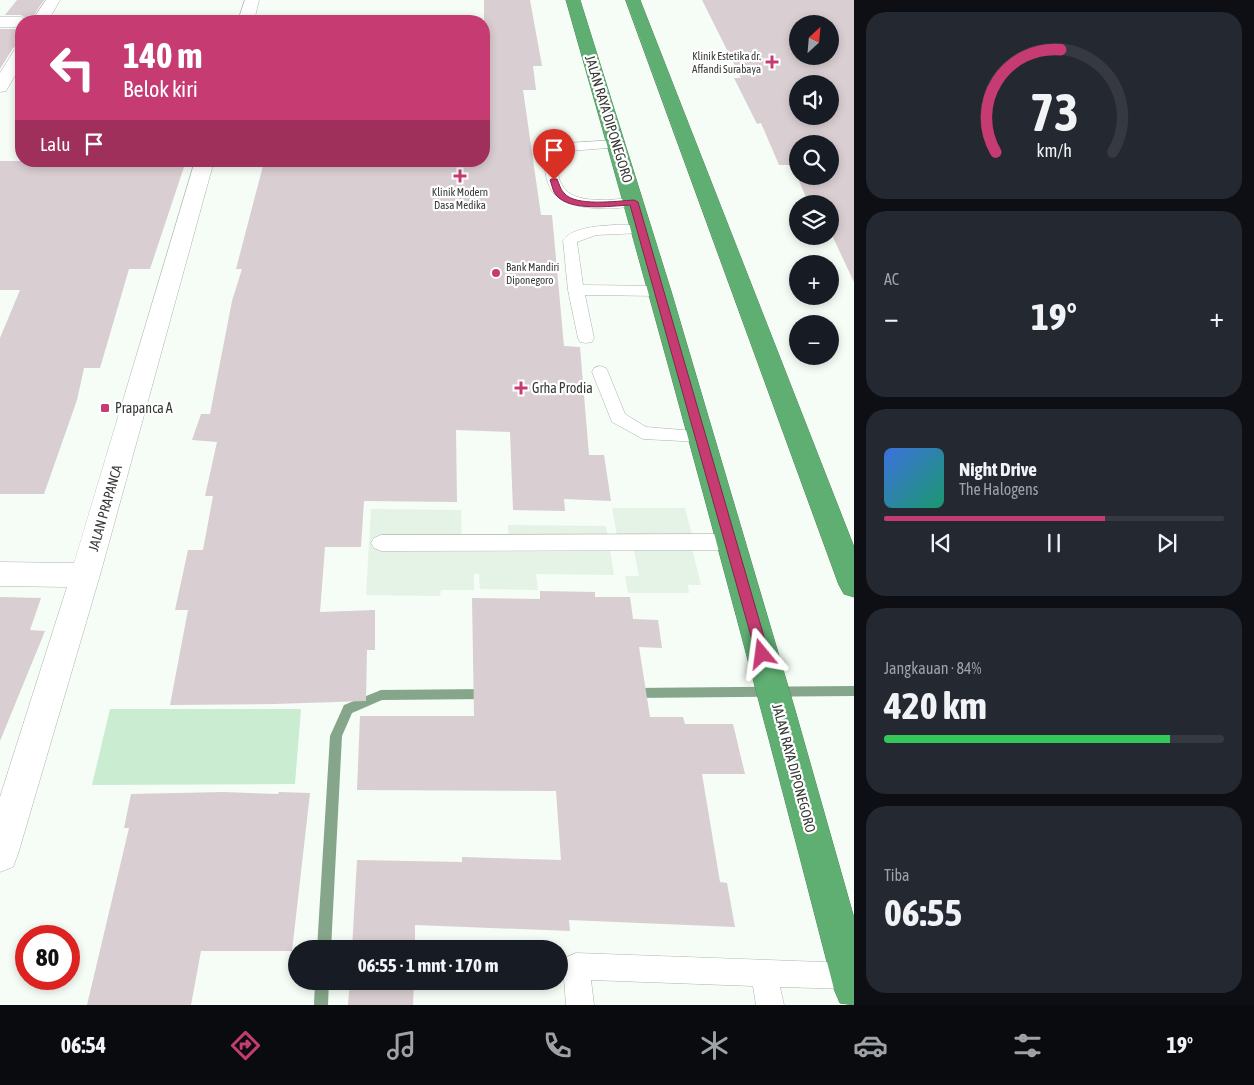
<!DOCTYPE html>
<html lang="id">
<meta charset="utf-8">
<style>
body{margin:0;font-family:"Asap Condensed",sans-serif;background:#242831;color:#f1f3f6;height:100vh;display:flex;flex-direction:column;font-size:19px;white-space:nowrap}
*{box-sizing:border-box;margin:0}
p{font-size:16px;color:#9ea1a6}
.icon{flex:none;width:28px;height:28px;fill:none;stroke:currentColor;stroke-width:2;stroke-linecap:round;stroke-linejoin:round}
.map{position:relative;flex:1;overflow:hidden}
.side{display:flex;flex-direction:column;gap:12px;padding:12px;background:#0d0f14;width:400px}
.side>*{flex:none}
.banner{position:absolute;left:15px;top:15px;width:475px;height:152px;border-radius:20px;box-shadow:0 2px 8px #0003;background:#c63c72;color:#fff;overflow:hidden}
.needle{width:32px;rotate:26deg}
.fabs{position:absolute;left:789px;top:15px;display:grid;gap:10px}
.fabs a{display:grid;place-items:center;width:50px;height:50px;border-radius:50%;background:#171b24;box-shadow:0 2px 8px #0003;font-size:25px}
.speed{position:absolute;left:15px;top:925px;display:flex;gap:10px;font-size:25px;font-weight:700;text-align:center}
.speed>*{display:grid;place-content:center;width:65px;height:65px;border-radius:50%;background:#171b24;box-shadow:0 2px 8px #0003;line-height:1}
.speed .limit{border:8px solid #d22;background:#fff;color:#111}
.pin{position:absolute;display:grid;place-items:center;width:42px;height:42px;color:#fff;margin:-51px -21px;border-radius:50% 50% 50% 0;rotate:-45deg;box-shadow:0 0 5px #0007}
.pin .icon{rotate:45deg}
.me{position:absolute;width:55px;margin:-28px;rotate:344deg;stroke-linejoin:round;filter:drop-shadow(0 0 4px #0008)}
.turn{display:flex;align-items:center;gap:18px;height:105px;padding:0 25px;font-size:22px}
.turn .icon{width:65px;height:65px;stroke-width:2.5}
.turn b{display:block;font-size:35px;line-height:42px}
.then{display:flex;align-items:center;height:48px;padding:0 25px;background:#0003;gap:10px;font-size:19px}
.big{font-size:38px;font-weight:700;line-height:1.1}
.side .card{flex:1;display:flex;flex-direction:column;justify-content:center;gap:8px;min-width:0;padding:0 18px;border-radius:20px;background:#242831}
.side .dial{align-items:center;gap:0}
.dial svg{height:130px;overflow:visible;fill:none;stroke:#363941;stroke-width:7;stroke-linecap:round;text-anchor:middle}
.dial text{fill:#f1f3f6;stroke:none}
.song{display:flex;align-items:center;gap:15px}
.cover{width:60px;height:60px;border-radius:8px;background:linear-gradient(135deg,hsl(220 70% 55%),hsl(160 70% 35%))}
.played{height:5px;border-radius:2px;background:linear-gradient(90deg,#c63c72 65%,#363941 65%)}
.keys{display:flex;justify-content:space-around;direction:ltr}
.heat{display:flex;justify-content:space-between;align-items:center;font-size:28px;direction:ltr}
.charge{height:8px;border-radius:4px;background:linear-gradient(90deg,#34c759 84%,#363941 0)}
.trip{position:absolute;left:288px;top:940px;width:280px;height:50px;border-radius:25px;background:#171b24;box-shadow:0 2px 8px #0003;font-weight:700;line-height:50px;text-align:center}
.tab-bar{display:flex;height:80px;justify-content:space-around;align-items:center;background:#090b0e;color:#9ea1a6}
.tab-bar .icon{width:35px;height:35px}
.tab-bar .active{color:#c63c72}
.tab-bar b{font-size:22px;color:#f1f3f6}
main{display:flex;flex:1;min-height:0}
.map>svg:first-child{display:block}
.built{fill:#e4f3e6}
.green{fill:#caecd0}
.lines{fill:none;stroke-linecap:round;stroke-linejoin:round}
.stream{fill:#85a68a;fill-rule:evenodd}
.building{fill:#d9ced1;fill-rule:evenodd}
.lane-casing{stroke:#acb4ad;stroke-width:1}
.street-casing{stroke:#acb4ad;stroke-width:1}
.highway-casing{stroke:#51865d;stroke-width:1}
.lane{fill:#fff;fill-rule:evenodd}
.street{fill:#fff;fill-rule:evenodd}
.highway{fill:#5faf72;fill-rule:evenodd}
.route{fill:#c63c72;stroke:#81274a}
.poi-dot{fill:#c63c72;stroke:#fff;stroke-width:2}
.labels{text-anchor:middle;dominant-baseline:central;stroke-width:4.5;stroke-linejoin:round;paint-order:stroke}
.far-poi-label{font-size:11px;fill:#363936;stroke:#fff;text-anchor:end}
.street-label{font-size:14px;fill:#363936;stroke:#fff}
.poi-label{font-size:14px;fill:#363936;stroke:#fff;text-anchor:start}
</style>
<main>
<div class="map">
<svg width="854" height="1005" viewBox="0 0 854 1005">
<rect width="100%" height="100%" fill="#f5fdf6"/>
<g class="built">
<path d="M 612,508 L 685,508 L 692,535 L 689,536 L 701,585 L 688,585 L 689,593 L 628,593 L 625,576 L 639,576 L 631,536 L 617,536 Z"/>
<path d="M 371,509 L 461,510 L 462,546 L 509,547 L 508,525 L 606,526 L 614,575 L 536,574 L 538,590 L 480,589 L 479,574 L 474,574 L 474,590 L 441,590 L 440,596 L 366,595 Z"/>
</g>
<path class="green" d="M 110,709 L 301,709 L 295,784 L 92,785 Z"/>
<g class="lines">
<g class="stream">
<path d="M 854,686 L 854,696 L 633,698 L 629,697 L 627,693 L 629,689 L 633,688 Z"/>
<path d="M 486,689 L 490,690 L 492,694 L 490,698 L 486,699 L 382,700 L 352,713 L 342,736 L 331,949 L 317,949 L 330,736 L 344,705 L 381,690 Z"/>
<path d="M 315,981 L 329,981 L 328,1005 L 314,1005 Z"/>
</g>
</g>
<g class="building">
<path d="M 17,0 L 44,0 L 30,21 L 21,15 L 5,15 Z"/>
<path d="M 484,0 L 530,0 L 542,66 L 533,66 L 536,90 L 523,90 L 541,215 L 552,215 L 564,346 L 580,347 L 589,455 L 604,455 L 611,501 L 564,499 L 565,511 L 513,510 L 510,432 L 456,430 L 457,502 L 364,501 L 361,547 L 325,547 L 320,612 L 375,610 L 375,650 L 367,650 L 366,701 L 274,704 L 170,705 L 188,610 L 175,610 L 188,550 L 203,550 L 213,496 L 205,496 L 217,442 L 192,440 L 201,414 L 210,414 L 232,301 L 242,269 L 236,269 L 264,162 L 385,163 L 385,161 L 484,161 Z"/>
<path d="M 702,0 L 854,0 L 854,282 L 830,231 L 830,204 L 809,204 L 792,165 L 779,165 L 761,123 L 757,124 L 734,78 L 741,78 ZM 798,24 L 830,24 L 830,56 L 798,56 ZM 798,84 L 830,84 L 830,116 L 798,116 ZM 798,144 L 830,144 L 830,176 L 798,176 Z"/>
<path d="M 0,29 L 21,29 L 21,41 L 18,46 L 13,48 L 0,69 Z"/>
<path d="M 0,161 L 186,161 L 150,269 L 129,269 L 100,368 L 84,368 L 77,400 L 44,494 L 0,494 L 0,338 L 20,290 L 0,290 Z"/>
<path d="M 540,591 L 595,592 L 595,597 L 630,597 L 633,619 L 658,620 L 662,648 L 639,647 L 650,717 L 683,717 L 685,724 L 733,724 L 745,774 L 702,774 L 720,882 L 727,883 L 735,927 L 569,920 L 570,931 L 415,925 L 415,949 L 352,949 L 357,860 L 462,862 L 462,857 L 561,860 L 556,791 L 357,790 L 360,716 L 474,716 L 472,598 L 540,599 Z"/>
<path d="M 0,597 L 41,598 L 30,630 L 45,631 L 0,741 Z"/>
<path d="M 223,792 L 278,794 L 279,792 L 310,793 L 292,951 L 201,951 L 191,1005 L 87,1005 L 129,828 L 124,828 L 131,794 Z"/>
<path d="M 350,981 L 414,981 L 413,1005 L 348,1005 Z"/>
</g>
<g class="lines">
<defs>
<g id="lane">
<path d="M 616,140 L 622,144 L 620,147 L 569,151 L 559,154 C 558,164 556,176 562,185 C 573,206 614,199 633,198 L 638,199 L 640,202 L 638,205 C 618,210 576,211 559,198 C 551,193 548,184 546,176 C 544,168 545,156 549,149 L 567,143 Z"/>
<path d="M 614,225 L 642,225 L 649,229 L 642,233 L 596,235 L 577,242 L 583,285 L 660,286 L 665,288 L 668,291 L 665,294 L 660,296 L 585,295 L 594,338 L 592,342 L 586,343 L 580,342 L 578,338 L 568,290 L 563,240 C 573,227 599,226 614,225 Z"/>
<path d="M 600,366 L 606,368 L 608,372 L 625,414 L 646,427 L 707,432 L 710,436 L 707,440 L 701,442 L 643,439 L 612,422 L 592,372 L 594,368 Z"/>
<path d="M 730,534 L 737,537 L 740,542 L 737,547 L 730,550 L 381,551 L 374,548 L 371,543 L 374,538 L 381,535 Z"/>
<path d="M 576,953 L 850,963 L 854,964 L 854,988 L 850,989 L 780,987 L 784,1005 L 756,1005 L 753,986 L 591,980 L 594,1005 L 566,1005 L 563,966 L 567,957 Z"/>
</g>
<g id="street">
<path d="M 46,0 L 60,0 L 48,21 L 32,21 Z"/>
<path d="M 245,0 L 259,0 L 254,21 L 238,21 Z"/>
<path d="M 0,17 L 21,17 L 28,21 L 21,21 L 21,27 L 0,27 Z"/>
<path d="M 21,47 L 21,65 L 6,91 L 0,92 L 0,73 L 15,49 Z"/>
<path d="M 195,161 L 214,161 L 100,575 L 18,854 L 13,867 L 0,872 L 0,797 L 67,587 L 0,586 L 0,562 L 74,563 Z"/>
</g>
<g id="highway">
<path d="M 566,0 L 580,0 L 671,291 L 795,710 L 854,918 L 854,1005 L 840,1003 L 834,989 C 749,658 660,329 566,0 Z"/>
<path d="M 626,0 L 640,0 L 854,547 L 854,597 L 844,594 L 839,585 Z"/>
</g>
</defs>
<use href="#lane" class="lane-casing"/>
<use href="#street" class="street-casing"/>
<use href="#highway" class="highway-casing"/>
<use href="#lane" class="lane"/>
<use href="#street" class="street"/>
<use href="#highway" class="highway"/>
</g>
<path class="route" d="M 551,179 L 557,179 C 559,183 560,189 564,193 C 575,207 617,201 634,200 L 638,202 L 769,654 L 767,658 L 762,660 L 758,658 L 756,654 L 630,205 C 611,206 570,212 556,195 C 553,192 552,185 550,180 Z"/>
<g class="poi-dot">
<path d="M769.5 54.5h5v5h5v5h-5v5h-5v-5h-5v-5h5z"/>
<path d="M457.5 168.5h5v5h5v5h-5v5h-5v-5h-5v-5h5z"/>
<circle cx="496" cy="273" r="5"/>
<path d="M518.5 380.5h5v5h5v5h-5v5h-5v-5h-5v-5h5z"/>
<rect x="100" y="403" width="10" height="10" rx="2.5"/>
</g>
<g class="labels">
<g class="far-poi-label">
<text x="761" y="56">Klinik Estetika dr.<tspan x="761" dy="13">Affandi Surabaya</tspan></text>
<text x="460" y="192" text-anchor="middle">Klinik Modern<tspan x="460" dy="13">Dasa Medika</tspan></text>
<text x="506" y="267" text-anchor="start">Bank Mandiri<tspan x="506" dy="13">Diponegoro</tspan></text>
</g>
<g class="street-label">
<text transform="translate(609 119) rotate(73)">JALAN RAYA DIPONEGORO</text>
<text transform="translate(105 508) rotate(-74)">JALAN PRAPANCA</text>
<text transform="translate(794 768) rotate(75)">JALAN RAYA DIPONEGORO</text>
</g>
<g class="poi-label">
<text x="532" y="388">Grha Prodia</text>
<text x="115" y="408">Prapanca A</text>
</g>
</g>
</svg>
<div class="fabs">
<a><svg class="needle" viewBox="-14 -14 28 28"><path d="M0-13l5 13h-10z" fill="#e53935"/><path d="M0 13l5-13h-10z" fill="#9ea1a6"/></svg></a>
<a><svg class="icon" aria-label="sound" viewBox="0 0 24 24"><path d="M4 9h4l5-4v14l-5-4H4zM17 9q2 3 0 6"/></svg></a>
<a><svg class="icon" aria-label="search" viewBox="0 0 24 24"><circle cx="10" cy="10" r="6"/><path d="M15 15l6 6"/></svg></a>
<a><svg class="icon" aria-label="layers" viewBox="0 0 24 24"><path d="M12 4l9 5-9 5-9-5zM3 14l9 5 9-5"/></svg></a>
<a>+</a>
<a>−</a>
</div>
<div class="speed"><div class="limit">80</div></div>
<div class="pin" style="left:554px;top:180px;background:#d93025"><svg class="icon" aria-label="arrive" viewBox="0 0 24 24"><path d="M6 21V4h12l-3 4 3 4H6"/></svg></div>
<svg class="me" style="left:762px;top:654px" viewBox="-20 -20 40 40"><path d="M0-17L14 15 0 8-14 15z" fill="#c63c72" stroke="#fff" stroke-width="4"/></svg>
<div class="trip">06:55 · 1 mnt · 170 m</div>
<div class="banner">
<div class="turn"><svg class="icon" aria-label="left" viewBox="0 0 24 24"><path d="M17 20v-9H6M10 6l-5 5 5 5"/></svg><div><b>140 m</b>Belok kiri</div></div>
<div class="then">Lalu<svg class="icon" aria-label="arrive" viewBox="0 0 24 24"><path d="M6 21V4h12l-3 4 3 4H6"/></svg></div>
</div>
</div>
<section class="side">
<div class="card dial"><svg viewBox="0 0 100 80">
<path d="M14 69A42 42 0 1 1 86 69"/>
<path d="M14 69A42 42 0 0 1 54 6" stroke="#c63c72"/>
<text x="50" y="56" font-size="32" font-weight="700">73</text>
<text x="50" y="72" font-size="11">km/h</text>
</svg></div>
<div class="card"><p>AC</p>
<div class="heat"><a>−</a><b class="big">19°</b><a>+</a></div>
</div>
<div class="card">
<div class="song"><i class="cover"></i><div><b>Night Drive</b><p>The Halogens</p></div></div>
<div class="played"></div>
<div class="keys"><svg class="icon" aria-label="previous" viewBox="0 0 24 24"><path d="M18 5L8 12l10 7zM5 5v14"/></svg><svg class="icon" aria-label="pause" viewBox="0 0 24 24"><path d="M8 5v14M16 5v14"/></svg><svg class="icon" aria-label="next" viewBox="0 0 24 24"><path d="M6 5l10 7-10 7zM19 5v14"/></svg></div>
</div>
<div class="card"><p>Jangkauan · 84%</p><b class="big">420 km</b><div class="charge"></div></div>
<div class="card"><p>Tiba</p><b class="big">06:55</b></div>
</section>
</main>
<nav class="tab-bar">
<b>06:54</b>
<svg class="icon active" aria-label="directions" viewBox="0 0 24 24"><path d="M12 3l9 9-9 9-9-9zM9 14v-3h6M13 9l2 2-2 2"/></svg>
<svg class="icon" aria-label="music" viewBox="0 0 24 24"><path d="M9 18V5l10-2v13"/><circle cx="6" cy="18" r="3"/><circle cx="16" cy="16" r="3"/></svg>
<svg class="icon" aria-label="phone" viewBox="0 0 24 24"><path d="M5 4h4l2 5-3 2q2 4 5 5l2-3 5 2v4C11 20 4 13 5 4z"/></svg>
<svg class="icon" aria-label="climate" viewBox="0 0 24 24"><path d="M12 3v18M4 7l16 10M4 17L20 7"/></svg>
<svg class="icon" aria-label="car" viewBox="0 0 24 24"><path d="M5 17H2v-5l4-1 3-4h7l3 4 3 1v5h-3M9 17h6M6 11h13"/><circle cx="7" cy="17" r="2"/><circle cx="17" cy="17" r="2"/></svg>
<svg class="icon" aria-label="filters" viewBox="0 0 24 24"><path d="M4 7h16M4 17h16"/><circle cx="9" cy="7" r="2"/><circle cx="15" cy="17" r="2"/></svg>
<b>19°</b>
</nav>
